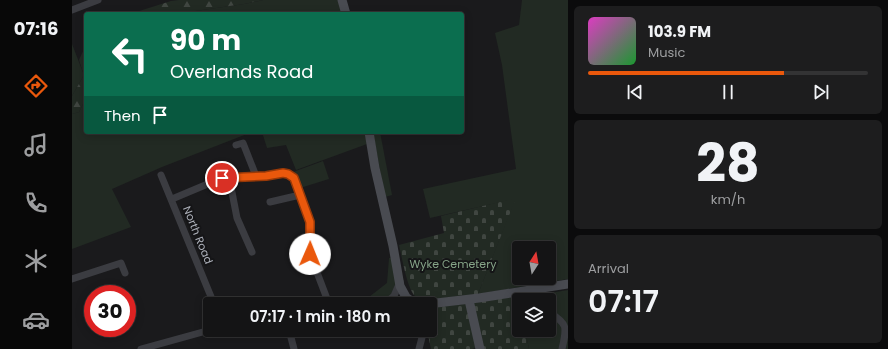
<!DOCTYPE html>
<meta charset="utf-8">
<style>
body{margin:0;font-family:Poppins,sans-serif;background:#1d1d1e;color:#f1f3f6;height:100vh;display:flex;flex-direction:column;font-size:15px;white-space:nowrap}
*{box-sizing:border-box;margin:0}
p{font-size:13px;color:#9d9ea0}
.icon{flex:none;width:22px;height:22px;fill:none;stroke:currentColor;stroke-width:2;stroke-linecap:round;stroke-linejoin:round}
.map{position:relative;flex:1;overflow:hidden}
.drawer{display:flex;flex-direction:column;gap:6px;padding:6px;background:#0b0b0c;width:320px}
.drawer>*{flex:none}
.banner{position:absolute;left:12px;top:12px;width:380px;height:122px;border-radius:4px;box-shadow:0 2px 10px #0003,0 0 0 1px #333334;background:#0b6e4f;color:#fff;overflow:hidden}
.needle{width:26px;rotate:11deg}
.buttons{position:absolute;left:440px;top:241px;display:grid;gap:8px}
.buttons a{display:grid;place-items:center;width:44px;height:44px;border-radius:4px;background:#141415;box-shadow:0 2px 10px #0003,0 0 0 1px #333334;font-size:20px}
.speed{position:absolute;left:12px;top:285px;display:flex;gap:8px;font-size:20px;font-weight:700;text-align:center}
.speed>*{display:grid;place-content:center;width:52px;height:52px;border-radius:50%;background:#141415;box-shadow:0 2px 10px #0003,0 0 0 1px #333334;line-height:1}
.speed .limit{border:6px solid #d22;background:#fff;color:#111}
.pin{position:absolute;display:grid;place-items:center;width:34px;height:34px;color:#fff;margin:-17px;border:2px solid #fff;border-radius:50%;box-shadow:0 1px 4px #0007}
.me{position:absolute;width:44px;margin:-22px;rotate:1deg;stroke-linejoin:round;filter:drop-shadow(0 0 3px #0008)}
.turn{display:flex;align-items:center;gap:14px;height:84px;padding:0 20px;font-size:18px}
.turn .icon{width:52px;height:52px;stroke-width:2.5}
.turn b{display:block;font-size:28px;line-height:34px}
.then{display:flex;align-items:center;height:38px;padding:0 20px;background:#0003;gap:8px;font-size:15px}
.big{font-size:30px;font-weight:600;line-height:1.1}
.drawer .tile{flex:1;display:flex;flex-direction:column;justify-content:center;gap:6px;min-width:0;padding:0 14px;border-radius:6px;background:#1d1d1e}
.drawer .dial{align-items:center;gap:0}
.dial b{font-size:52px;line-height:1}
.song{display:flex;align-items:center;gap:12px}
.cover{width:48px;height:48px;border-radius:6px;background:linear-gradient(135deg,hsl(310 70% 55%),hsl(130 70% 35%))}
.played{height:4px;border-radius:2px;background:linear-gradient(90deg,#ea580c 70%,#333334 70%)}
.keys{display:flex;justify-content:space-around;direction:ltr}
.trip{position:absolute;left:131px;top:297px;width:234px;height:40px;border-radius:4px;background:#141415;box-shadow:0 2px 10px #0003,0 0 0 1px #333334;font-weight:600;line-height:40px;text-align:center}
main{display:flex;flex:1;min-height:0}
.menu{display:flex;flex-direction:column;width:72px;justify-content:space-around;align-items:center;background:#080808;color:#9d9ea0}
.menu .icon{width:28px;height:28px}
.menu .selected{color:#ea580c}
.menu b{font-size:18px;color:#f1f3f6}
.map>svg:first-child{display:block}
.green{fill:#222a23;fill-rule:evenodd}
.forest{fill:url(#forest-firs)}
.cemetery{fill:url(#cemetery-stones)}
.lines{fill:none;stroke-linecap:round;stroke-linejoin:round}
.minor{stroke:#3b3c41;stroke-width:7}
.secondary{stroke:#494b51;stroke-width:9}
.route-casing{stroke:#983908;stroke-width:10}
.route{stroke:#ea580c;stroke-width:7}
.labels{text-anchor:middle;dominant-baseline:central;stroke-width:4;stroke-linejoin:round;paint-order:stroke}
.street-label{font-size:11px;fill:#aeb2bb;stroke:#151517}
.park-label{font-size:11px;fill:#86a488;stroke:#151517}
</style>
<main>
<nav class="menu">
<b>07:16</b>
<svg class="icon selected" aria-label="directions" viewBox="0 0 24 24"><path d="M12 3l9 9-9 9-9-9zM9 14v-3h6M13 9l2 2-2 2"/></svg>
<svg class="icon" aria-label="music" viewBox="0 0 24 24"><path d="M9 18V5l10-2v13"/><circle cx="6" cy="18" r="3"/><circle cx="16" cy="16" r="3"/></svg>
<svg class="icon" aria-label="phone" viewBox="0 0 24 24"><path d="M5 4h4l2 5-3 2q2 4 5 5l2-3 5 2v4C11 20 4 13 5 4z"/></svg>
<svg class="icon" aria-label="climate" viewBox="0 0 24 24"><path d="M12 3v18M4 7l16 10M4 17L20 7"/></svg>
<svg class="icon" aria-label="car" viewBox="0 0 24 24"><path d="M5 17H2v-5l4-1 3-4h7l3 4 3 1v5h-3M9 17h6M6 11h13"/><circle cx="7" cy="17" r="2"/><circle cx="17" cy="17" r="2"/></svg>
</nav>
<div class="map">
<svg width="496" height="349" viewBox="0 0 496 349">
<defs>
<pattern id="forest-firs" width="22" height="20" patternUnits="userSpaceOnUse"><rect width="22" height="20" fill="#222a23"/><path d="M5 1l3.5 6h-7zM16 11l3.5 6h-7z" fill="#404641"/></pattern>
<pattern id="cemetery-stones" width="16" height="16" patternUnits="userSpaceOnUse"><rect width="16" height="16" fill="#222a23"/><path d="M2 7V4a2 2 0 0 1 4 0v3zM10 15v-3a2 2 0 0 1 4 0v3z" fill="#404641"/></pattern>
</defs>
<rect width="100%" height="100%" fill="#1a1a1c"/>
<g class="green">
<path d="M 191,0 L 267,0 L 270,14 L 102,14 L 172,4 Z"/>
<path d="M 450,0 L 496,0 L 496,279 L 406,294 L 443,199 L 358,218 L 351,189 L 444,169 L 430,65 L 423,33 L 447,25 ZM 447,248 L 477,248 L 477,278 L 447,278 Z"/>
<path d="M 0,44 L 12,75 L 0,96 Z"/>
<path d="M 14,98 L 14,132 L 180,132 L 90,167 L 40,189 L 59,227 L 0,249 L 0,114 L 7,112 Z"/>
<path d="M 190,132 L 293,132 L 295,144 L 224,170 L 214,145 L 195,148 Z"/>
<path d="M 301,132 L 308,132 L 320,195 L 313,197 Z"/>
<path d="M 251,161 L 257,179 L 228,188 L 224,176 L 221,172 Z"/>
<path d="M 317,258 L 320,258 C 322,268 325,280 322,290 C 318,306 291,304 278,304 L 297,297 L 315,283 Z"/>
<path d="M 496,290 L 496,349 L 457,349 L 453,330 L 477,330 L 477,300 L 447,300 L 447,304 L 446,298 Z"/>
</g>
<g class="forest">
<path d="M 107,0 L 191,0 L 172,4 L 102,14 L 58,14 L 99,1 Z"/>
<path d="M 14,45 L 14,98 L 7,112 L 0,114 L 0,96 L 12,75 L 7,60 Z"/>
</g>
<g class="cemetery">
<path d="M 444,198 L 406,294 L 355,300 C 350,300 346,300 343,296 C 335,288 330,257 327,245 L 372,233 L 369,216 Z"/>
<path d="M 446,296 L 447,304 L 447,330 L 453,330 L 457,349 L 410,349 L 409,346 L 400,349 L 359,349 L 355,330 L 358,330 L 358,307 Z"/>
</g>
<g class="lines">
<g class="minor">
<path d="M 0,10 L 26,0"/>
<path d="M 164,145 L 171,143 L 184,176"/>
<path d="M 89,175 L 142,304"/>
<path d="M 157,177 L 165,218 L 180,252"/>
<path d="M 100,199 L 150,178 L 194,176 L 211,173 L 218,175 L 224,180 L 237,222 L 238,254 L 257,304"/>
<path d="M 198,202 L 228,195"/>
<path d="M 0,279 L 49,263 L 53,273"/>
<path d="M 466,289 L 468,300"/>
<path d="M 314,303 L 322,296 L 328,282"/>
<path d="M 315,303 L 330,299 L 334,297"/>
<path d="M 477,312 C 496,324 495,327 490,349"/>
<path d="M 217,330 L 222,349"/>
<path d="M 69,349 L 138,330"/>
<path d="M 347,349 L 352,330"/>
</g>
<g class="secondary">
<path d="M 270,0 L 274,14"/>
<path d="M 297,132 L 303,168 L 321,246 L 328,286 L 334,297 L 342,303 L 347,304"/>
<path d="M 397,300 L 408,349"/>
<path d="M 356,304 L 407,298 L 496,284"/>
</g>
</g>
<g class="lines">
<defs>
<path id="route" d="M 150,178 L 194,176 L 211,173 L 216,174 L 222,178 L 238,222 L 238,254"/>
</defs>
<use href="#route" class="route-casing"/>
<use href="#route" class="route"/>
</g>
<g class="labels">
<g class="street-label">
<text transform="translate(126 235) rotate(68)">North Road</text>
</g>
<g class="park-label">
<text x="381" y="264">Wyke Cemetery</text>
</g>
</g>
</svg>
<div class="buttons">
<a><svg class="needle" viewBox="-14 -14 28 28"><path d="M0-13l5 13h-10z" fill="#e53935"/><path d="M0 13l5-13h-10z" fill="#9d9ea0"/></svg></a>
<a><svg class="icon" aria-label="layers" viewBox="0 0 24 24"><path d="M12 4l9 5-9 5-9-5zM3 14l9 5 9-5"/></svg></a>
</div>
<div class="speed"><div class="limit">30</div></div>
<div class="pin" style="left:150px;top:178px;background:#d93025"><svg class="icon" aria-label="arrive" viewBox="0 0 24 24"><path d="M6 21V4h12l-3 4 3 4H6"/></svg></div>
<svg class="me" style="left:238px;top:254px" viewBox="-20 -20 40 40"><circle r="19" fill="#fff"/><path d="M0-13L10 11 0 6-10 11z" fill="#ea580c"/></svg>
<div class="trip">07:17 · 1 min · 180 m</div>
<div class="banner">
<div class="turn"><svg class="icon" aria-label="left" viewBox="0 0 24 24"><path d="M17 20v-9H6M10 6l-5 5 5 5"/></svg><div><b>90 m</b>Overlands Road</div></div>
<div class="then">Then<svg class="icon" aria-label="arrive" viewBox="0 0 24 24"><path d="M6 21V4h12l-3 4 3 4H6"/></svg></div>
</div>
</div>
<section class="drawer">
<div class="tile">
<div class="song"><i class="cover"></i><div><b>103.9 FM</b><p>Music</p></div></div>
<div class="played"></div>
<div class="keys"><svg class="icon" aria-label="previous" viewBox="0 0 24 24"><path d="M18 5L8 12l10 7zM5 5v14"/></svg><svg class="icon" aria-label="pause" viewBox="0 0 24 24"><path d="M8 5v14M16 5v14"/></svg><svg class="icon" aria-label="next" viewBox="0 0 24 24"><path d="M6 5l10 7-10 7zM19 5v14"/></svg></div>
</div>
<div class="tile dial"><b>28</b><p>km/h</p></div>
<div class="tile"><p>Arrival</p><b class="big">07:17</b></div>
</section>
</main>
